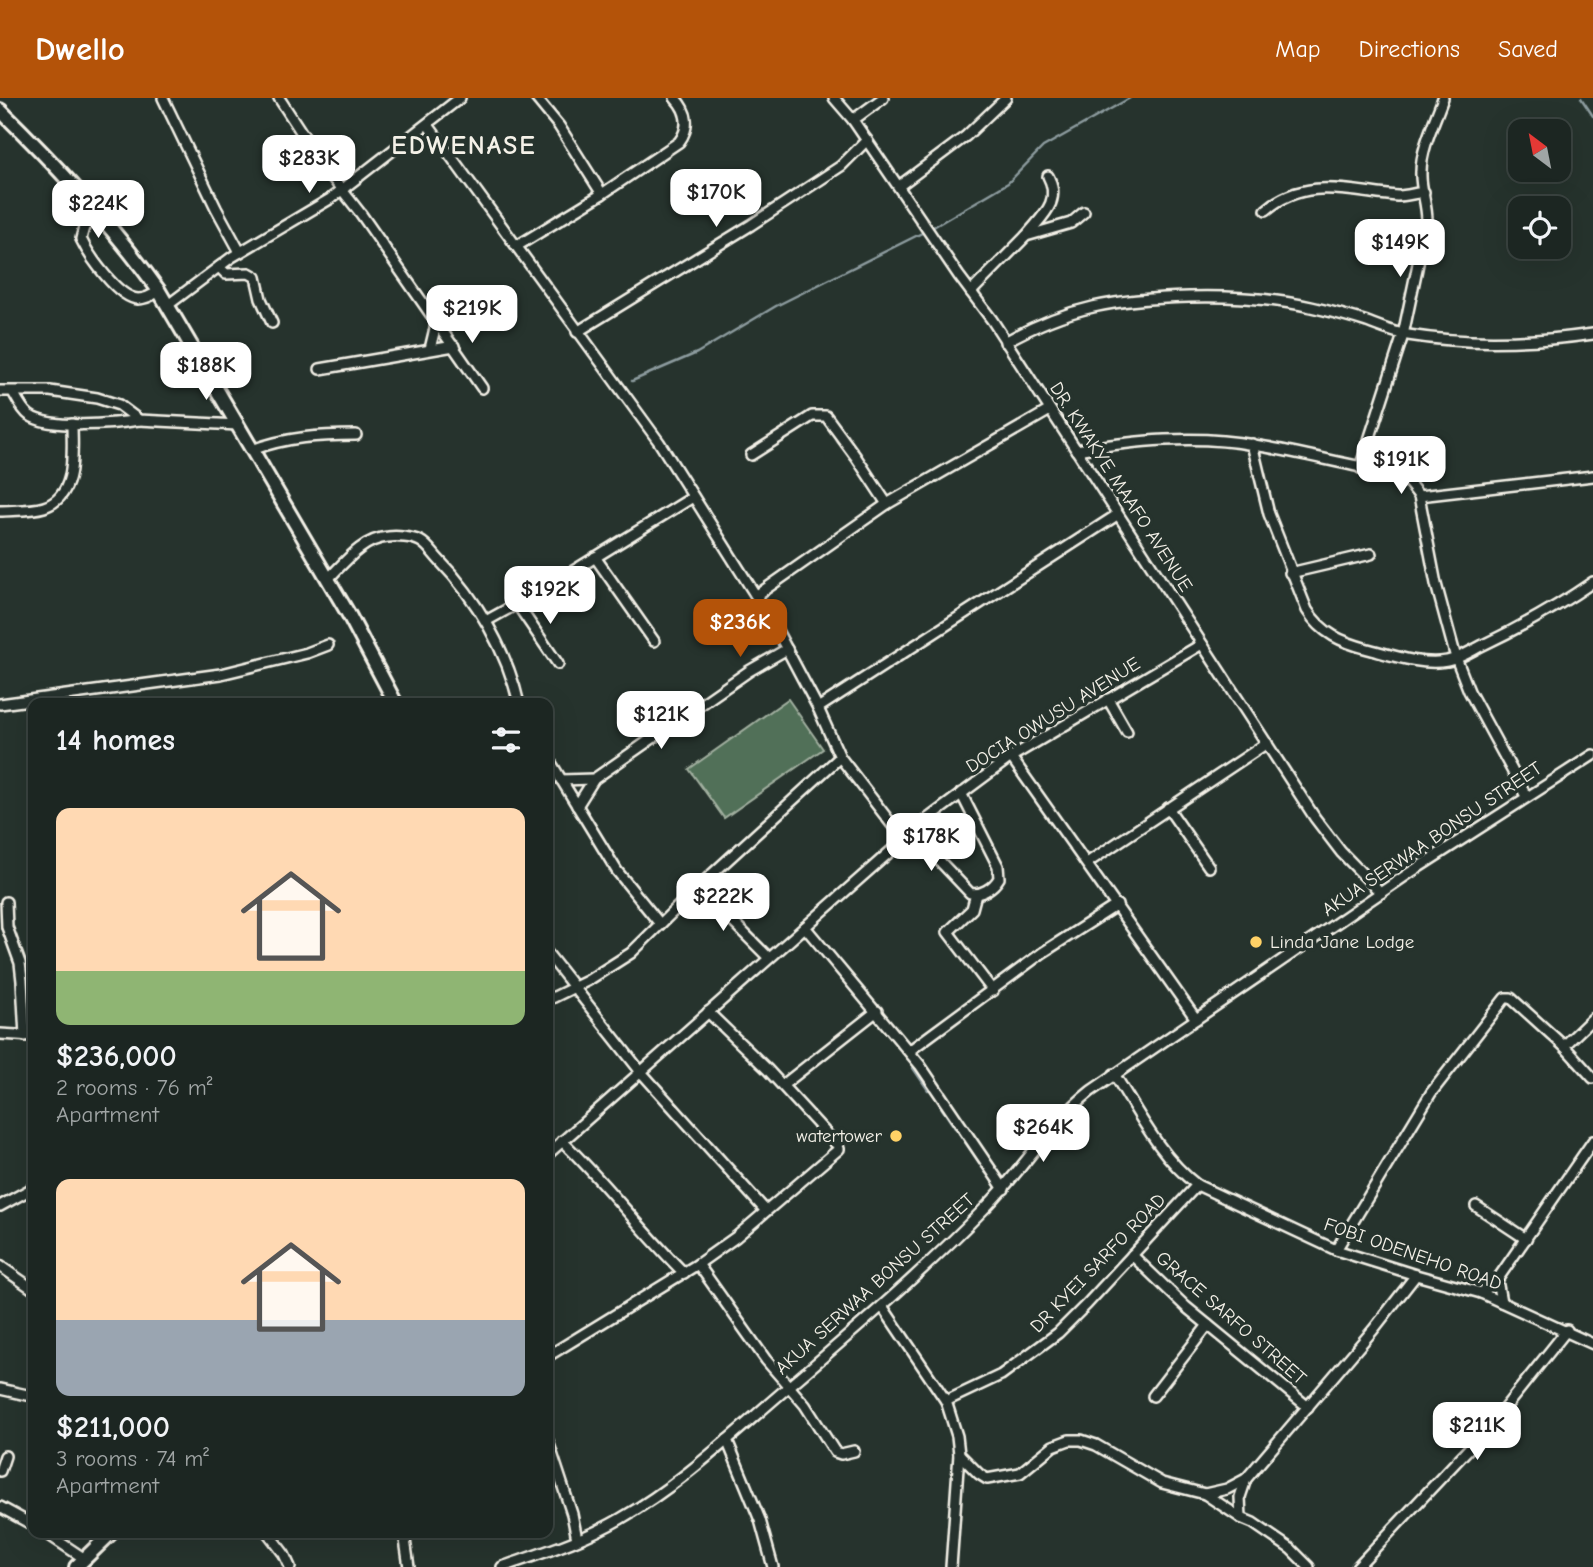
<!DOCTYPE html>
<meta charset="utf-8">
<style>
body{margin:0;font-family:"Comic Neue",sans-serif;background:#252e2a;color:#f1f3f6;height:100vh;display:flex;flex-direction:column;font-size:26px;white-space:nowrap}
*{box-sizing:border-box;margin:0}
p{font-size:23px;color:#a0a5a5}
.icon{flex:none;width:38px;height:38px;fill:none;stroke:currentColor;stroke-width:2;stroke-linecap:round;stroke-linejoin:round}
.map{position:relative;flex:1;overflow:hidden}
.drawer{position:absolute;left:28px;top:600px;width:525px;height:840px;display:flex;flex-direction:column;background:#1c2622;border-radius:14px;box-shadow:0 7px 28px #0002,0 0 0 2px #3a4340}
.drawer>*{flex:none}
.needle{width:46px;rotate:328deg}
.buttons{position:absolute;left:1508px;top:21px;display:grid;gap:14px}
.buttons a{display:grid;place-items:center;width:63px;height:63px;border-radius:14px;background:#1c2622;box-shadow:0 7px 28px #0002,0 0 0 2px #3a4340;font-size:35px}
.price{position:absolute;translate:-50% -60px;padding:0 16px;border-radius:14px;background:#fff;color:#222;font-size:23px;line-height:46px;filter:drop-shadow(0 2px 4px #0008)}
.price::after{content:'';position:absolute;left:50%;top:42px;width:21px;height:16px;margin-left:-10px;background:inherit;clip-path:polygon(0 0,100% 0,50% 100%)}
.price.current{background:#b45309;color:#fff}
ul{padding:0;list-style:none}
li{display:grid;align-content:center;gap:14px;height:371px;padding:0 28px}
li span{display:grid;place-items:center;height:217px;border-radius:14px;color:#555}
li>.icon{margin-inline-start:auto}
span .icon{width:126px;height:126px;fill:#fffc;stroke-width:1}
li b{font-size:30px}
h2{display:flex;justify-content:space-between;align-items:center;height:84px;padding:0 28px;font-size:30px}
header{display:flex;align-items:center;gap:42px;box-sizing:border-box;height:98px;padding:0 35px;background:#b45309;color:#fff}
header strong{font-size:33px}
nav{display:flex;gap:38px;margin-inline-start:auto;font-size:24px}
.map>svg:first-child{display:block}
.green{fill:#517059;stroke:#a2b0a0;stroke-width:2}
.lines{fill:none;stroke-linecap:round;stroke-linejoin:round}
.stream{stroke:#8d9c9f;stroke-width:2.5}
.street-casing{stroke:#f4f1e8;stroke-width:14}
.secondary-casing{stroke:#f4f1e8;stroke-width:18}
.street{stroke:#26332d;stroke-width:9}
.secondary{stroke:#26332d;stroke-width:12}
.poi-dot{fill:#ffd166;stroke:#26332d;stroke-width:2.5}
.labels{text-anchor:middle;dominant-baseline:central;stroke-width:7;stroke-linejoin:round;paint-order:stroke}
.street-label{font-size:19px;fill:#f4f1e8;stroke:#26332d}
.poi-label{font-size:19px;fill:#f4f1e8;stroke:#26332d;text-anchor:start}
.district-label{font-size:26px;font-weight:bold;letter-spacing:2px;fill:#f4f1e8;stroke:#26332d}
</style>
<header>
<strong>Dwello</strong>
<nav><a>Map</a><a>Directions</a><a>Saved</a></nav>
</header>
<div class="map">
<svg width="1593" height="1469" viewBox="0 0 1593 1469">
<rect width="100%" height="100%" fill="#26332d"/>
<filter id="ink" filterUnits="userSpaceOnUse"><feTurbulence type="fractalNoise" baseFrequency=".0143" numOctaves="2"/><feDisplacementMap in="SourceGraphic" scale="14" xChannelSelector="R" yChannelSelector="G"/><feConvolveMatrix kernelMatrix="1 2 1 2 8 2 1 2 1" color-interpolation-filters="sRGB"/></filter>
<g filter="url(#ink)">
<path class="green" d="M 788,601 L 823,651 L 724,720 L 689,671 Z"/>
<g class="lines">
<g class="stream">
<path d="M 1581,0 L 1593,18"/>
<path d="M 930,131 L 1008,85 L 1043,49 L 1130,0"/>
<path d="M 632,283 L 697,255 L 776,208 L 924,134"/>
<path d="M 913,970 L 928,992"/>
<path d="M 941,1009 L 955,1030"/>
<path d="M 959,1035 L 986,1075"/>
</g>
<defs>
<g id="street">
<path d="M 163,0 L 216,110 L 240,154"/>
<path d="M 279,0 L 324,69 L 361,116 L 482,290"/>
<path d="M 536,0 L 559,28 L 602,96"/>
<path d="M 834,0 L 853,22 L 959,178 L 992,222 L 1315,720 L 1341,754 L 1381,795"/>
<path d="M 853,22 L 883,0"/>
<path d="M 428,27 L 659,344 L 773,525 L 818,610 L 840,659 L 903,741"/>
<path d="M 899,88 L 966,38 L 1006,0"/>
<path d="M 1266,112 C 1305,78 1351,94 1397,98 C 1406,98 1415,95 1424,94"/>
<path d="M 97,117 L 84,129 L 81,141 C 89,158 118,200 138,201 C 146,201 153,197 159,193"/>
<path d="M 1026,138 C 1042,118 1062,104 1048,78"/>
<path d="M 517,148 L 602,96 L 679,44 C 691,28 687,13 675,0"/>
<path d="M 219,169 L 226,176 L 249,175 L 256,179 L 261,201 L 272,225"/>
<path d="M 971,194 L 1026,138 L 1071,125 L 1084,114"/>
<path d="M 168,207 L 232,159 L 330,101 L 460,0"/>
<path d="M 577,234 L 751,127 L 841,68 L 867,42"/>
<path d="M 1005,244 C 1069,208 1117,201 1189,199 C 1230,198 1271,200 1311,209 C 1329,213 1349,218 1367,224 C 1380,229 1394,235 1408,237 C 1470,247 1530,245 1593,236"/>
<path d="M 430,251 L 437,222"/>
<path d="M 320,271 L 454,248"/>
<path d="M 0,293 L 50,293 L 97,300 L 119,307 L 139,322 L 238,327"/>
<path d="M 13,294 C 17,301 22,312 29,317 C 49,332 115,326 139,322"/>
<path d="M 1252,346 L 1269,416 L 1307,512 C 1322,536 1342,544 1368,551 C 1391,557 1423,568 1447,563 C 1459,561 1471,553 1481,548 C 1521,529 1557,509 1593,484"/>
<path d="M 252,352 C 286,339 320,337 356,337"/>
<path d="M 1076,352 C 1133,343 1196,336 1254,347 C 1299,354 1342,366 1387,374 L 1405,380 L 1419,398 L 1436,486 L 1456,560 L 1469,593 L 1526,698"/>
<path d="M 751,357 L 812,318 L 826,318 L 856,359 L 887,406"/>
<path d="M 1360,370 L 1403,237 L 1427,123 C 1427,105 1420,90 1421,74 C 1421,50 1435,23 1443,0"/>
<path d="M 1419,398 L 1593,378"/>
<path d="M 0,413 C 13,412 31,413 44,409 C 78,398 72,353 72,326"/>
<path d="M 595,459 L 654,543"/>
<path d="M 1290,475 L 1371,456"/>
<path d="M 328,481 C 345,464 362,441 388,439 C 397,438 412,439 420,443 C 428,447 433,456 439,462 C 477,501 507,553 519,606"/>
<path d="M 757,497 L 887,406 L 1050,312"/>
<path d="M 517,506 L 558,566"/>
<path d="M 486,523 L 544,491 L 693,399"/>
<path d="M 1108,601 L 1127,634"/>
<path d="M 0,606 L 221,576 L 307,555 L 328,547"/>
<path d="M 818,610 L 1117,417"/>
<path d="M 1011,659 L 1196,921"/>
<path d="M 548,660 L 617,773 L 660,826"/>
<path d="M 561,682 L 594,681"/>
<path d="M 577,708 L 594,681 L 749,573 L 787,551"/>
<path d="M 1168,710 L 1209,769"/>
<path d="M 912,734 L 970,795 C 981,798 993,790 999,780 L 998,768 L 961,695"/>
<path d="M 1087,765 L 1267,645"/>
<path d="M 698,789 L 769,860"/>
<path d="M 976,796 L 972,811 L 948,834 L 993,893"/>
<path d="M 6,804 L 7,829 L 20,865 L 22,883 L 25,938"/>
<path d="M 805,829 L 920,967 L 1004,1091"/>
<path d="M 548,856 L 641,974 L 766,1113"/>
<path d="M 548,902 L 587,883 L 631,855 L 698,789 L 840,659"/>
<path d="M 0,936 L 33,938"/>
<path d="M 1564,948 L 1593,920"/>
<path d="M 909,953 L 1042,855 L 1117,807"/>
<path d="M 1114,976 C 1138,1014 1160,1059 1197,1087 L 1336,1152 L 1416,1177 L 1481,1195 L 1593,1246"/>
<path d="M 783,987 L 877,913"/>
<path d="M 562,1043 C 606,1085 641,1133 684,1175"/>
<path d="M 548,1056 L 926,722 L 1011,659 L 1202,546"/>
<path d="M 0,1108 L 33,1090"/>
<path d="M 1476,1108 L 1526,1141"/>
<path d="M 1336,1152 L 1431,995 L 1505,900 L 1511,900 L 1564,948 L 1593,980"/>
<path d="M 1132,1157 L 1186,1209 L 1308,1309"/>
<path d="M 698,1166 L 766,1262 L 805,1307 L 835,1354 L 841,1356 L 854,1353"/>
<path d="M 0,1168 L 33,1191"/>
<path d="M 1497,1182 L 1501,1204"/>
<path d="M 1481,1195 L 1497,1182 L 1593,1043"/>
<path d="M 882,1208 L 946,1303 L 957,1338 L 959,1356 L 951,1469"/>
<path d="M 548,1258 L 698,1166 L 736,1139 L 839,1051 L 838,1048 L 767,971 L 708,914"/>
<path d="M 0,1291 L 27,1297 L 33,1296"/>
<path d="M 1153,1298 L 1208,1227"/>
<path d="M 946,1303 L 1001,1277 L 1058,1235 L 1087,1206 L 1197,1087"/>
<path d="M 727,1342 L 760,1422 L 773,1469"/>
<path d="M 548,1343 L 572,1416 L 577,1441"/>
<path d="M 959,1356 L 979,1376 L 987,1381 L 1020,1375 L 1053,1348 L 1069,1342 L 1081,1342 L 1096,1347 L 1162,1385 L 1205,1396 L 1241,1420 L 1253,1425 L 1291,1451 L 1309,1469"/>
<path d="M 0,1373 L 5,1358"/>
<path d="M 1205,1396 L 1227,1391 L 1246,1381"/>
<path d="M 0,1409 L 33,1427"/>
<path d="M 1241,1420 L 1240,1399 L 1246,1381 L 1373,1232 L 1416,1177"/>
<path d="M 46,1435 L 85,1461"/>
<path d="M 268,1435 L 284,1456 L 290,1469"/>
<path d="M 404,1435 L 409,1469"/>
<path d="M 502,1469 C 542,1455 584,1442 620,1421 C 678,1388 729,1340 779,1297 C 849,1237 920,1177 984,1111 C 1022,1073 1049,1026 1091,993 L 1411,774 L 1593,657"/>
<path d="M 1357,1469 L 1491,1327 L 1567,1232"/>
</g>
<g id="secondary">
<path d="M 0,12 C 56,67 114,129 159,193 L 349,517 L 396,606"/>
<path d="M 76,1469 L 111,1435"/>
</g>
</defs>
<use href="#street" class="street-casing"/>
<use href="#secondary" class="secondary-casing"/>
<use href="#street" class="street"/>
<use href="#secondary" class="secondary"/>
</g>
</g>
<g class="poi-dot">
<circle cx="1256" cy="844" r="7"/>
<circle cx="896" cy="1038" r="7"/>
</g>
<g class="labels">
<g class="street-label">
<text transform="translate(1121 389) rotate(57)">DR. KWAKYE MAAFO AVENUE</text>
<text transform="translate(1053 617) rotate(-32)">DOCIA OWUSU AVENUE</text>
<text transform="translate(1432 741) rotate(-34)">AKUA SERWAA BONSU STREET</text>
<text transform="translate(1413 1156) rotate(19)">FOBI ODENEHO ROAD</text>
<text transform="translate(1098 1165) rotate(-46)">DR KYEI SARFO ROAD</text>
<text transform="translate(875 1186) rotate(-42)">AKUA SERWAA BONSU STREET</text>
<text transform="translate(1231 1220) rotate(41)">GRACE SARFO STREET</text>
</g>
<g class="poi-label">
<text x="1270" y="844">Linda Jane Lodge</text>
<text x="882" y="1038" text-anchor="end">watertower</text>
</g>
<g class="district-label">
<text x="464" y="48">EDWENASE</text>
</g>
</g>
</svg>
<div class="buttons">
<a><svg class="needle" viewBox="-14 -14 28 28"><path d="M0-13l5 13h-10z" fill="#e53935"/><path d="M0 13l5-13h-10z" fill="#a0a5a5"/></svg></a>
<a><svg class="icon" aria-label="locate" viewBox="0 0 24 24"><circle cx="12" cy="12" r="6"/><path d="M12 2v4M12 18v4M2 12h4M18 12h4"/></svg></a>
</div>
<b class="price" style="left:309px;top:97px">$283K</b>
<b class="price" style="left:716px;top:131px">$170K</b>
<b class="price" style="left:98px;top:142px">$224K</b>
<b class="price" style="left:1400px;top:181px">$149K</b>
<b class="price" style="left:472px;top:247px">$219K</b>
<b class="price" style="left:206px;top:304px">$188K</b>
<b class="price" style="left:1401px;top:398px">$191K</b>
<b class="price" style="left:550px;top:528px">$192K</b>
<b class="price current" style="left:740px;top:561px">$236K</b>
<b class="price" style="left:661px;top:653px">$121K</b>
<b class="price" style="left:931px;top:775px">$178K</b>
<b class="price" style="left:723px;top:835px">$222K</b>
<b class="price" style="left:1043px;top:1066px">$264K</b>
<b class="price" style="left:1477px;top:1364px">$211K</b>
<section class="drawer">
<h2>14 homes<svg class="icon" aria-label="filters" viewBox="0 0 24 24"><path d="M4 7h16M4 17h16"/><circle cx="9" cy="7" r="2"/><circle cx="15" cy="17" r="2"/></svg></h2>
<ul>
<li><span style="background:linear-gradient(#ffd9b3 75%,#8fb573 0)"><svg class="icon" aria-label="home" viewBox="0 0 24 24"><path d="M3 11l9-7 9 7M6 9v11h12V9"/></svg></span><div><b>$236,000</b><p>2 rooms · 76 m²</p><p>Apartment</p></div></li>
<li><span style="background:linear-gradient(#ffd9b3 65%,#9aa5b1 0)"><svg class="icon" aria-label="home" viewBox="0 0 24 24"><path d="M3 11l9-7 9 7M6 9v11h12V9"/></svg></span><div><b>$211,000</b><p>3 rooms · 74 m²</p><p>Apartment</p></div></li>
</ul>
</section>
</div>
